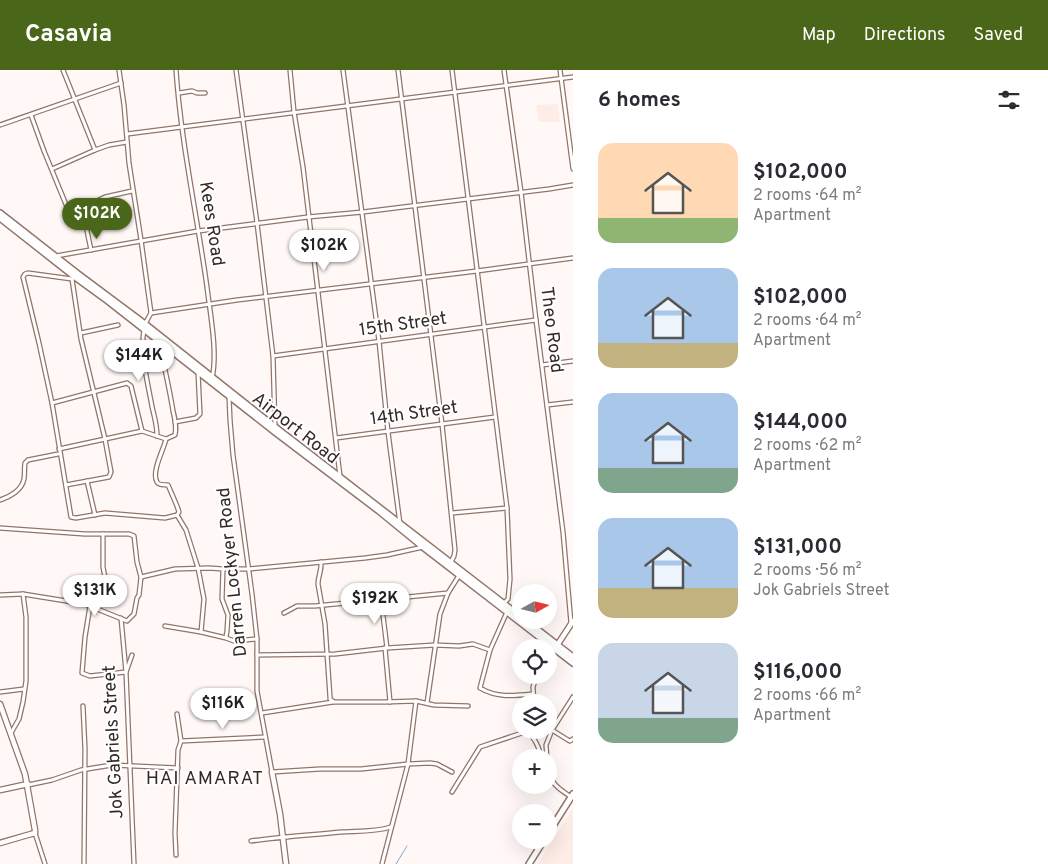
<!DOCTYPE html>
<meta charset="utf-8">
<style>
body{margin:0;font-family:Overpass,sans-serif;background:#f2f2f3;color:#2b2b33;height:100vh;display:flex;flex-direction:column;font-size:19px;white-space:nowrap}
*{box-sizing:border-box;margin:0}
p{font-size:16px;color:#7c7c81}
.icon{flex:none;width:28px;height:28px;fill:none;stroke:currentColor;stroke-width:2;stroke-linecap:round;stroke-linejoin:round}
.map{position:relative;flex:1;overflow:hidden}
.panel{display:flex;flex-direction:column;background:#fff;width:475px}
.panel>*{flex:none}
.needle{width:32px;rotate:82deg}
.controls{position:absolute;left:512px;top:514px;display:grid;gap:10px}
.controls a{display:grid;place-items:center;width:45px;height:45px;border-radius:50%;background:#fff;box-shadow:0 5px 20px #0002;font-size:25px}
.price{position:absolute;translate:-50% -42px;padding:0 11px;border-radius:18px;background:#fff;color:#222;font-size:16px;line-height:32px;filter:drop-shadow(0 1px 2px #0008)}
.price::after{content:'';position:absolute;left:50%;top:30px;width:15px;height:11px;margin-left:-8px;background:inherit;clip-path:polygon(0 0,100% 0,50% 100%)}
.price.active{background:#4a6619;color:#fff}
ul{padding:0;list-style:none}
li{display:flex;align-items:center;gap:15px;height:125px;padding:0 25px}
li span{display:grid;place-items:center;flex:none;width:140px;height:100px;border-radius:15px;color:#555}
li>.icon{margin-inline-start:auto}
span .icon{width:60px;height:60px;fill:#fffc;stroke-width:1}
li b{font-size:21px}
h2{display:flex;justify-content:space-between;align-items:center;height:60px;padding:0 25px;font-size:21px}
header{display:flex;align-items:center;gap:30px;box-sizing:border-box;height:70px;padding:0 25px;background:#4a6619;color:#fff}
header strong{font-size:24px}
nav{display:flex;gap:28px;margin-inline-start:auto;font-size:18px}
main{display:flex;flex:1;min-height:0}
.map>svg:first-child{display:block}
.built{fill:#feede7}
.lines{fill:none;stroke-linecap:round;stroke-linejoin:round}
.stream{stroke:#81a9d3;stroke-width:1}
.street-casing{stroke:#91756a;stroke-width:5.5}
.secondary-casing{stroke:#91756a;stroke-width:7}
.primary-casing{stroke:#91756a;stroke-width:8}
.street{stroke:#fff;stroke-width:3}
.secondary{stroke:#fff;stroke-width:4.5}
.primary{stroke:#fff;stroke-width:5}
.labels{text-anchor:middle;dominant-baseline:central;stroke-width:4;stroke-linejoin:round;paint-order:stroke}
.street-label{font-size:18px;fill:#352925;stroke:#fff}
.neighbourhood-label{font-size:19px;letter-spacing:1px;fill:#352925;stroke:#fff}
</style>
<header>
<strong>Casavia</strong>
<nav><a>Map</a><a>Directions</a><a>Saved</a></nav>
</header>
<main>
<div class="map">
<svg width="573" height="794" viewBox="0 0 573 794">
<rect width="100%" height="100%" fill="#fff8f6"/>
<g class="built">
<path d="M 558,34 L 560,52 L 539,52 L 536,35 Z"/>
<path d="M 573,738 L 573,794 L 538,794 Z"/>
</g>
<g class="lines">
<path class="stream" d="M 396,794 L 407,776"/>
<defs>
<g id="street">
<path d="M 63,0 L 95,80"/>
<path d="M 119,0 L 124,35 L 129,93 L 141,170 L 151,243 L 145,254"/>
<path d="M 176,0 C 181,73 197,145 207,217 C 210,243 218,283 212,308"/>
<path d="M 236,0 L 257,153 L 273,286 L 275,357"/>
<path d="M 290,0 L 294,42 L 303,97 L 340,406"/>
<path d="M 343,0 L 379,271 L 388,362 L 400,454"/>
<path d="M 398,0 L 442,354 L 455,480 L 454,486 L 451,492"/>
<path d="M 452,0 L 507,438 L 510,509 L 508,529 L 504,533"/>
<path d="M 504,0 L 521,122 L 536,250 L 563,462 L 571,553"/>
<path d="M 560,0 L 573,99"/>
<path d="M 179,23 L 192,21 L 197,23 L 205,23"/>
<path d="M 31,45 L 44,81 L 67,137 L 68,143 L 72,143 L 105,127 L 132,121"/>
<path d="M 0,55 L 121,13"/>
<path d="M 127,64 C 276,46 424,25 573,7"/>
<path d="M 52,99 L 95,80 L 109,75 L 127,72"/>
<path d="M 82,137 L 91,180"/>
<path d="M 56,186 L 198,161 L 308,147 L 363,142 L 549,119 L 573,115"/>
<path d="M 74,207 L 72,209 L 28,203 L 25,204 L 23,207 L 39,273 L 52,333 L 71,447 L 76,448 L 105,443 L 165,448 L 177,445 L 179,442 L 177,436 L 168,415 C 164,415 158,415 157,412 C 151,402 164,379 166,369"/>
<path d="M 151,243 L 237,230 L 477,201 L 573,188"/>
<path d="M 144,260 C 140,279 147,311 151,331 C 153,344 157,352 157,366"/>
<path d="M 81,263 L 118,255"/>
<path d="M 273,286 L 536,250"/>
<path d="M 542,295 L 573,291"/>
<path d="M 229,326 L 230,350 L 233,385 L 252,524 L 257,569 L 257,621 L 272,702 L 320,699 L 361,699 L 408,694 L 430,693 L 437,694 L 452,702"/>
<path d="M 52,333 L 127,313 L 131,316 L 142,361"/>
<path d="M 547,335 L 573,332"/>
<path d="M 175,352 L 196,348 L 200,344 L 198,302"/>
<path d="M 336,368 L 495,347"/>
<path d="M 59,379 L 142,361 L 166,369 L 175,365 C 177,357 175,349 173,341 C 170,322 166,304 162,286 L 165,284 L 167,277"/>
<path d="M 87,411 L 95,445"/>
<path d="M 66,415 L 109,407 L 111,402 L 105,369 L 81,269 L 72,209"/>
<path d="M 0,430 C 10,427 22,420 24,409 C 25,404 24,398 25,393 L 28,390 L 58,384"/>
<path d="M 452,443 L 507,438"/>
<path d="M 177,445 L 186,460 L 198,498 L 204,529 L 201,562"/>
<path d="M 0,458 L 85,464 L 129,464 L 134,466 L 137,492 L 141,507 L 175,499 L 209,498 L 223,499 L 249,499 L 365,488 L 387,485 L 423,477"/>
<path d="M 103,464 L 103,497 L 106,513"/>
<path d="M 321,492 C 322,501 318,505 318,514 L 325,554 L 330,627 L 330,629 L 334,632 L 385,632 L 416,631 L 434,635 L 468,636"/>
<path d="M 223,499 L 222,529 L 228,545 L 227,561 L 226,567"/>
<path d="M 0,525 L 23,524 L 85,534 L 127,551 L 134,544 L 137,528 L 139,525 L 141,507"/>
<path d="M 381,529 L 387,578"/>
<path d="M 90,536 L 85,567 L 82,603 L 90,606 L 126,602 L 132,585"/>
<path d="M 507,542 L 490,580 L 480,618 C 497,628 514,626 533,624"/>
<path d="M 284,543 L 297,536 L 315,536 L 448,523"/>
<path d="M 121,548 L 126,602 L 134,794"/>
<path d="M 165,556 L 201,562 L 226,568 L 234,571 L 257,569"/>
<path d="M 385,578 L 390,632"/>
<path d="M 257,585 L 335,584 L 387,578 L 435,575 L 459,576 L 473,574 L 490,580"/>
<path d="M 549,585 L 554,579"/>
<path d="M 0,622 L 24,619"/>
<path d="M 534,632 L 533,617 L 537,605"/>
<path d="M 427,633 L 440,544 L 448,523 L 460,504"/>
<path d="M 83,636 L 85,679 L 84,794"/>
<path d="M 262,643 L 333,632"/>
<path d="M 552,660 L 568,670 L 570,671 L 573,669"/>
<path d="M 11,663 L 19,649 L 23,632 L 26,611 L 26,547 L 23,524"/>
<path d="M 181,671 L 265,667"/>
<path d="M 547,688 L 546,675 L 552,660 L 573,627"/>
<path d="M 549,697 C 552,716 556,716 571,727"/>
<path d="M 28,715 L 52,710 L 81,700 L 112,695 L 178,698"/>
<path d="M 452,722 L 480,677 L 525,662 C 534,665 538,676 541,685 L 546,685"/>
<path d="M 35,763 L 45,794"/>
<path d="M 251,771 C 281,767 311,765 341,762 C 358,761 375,762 391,757"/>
<path d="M 176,785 L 175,763 L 178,680 L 181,671 L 177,644"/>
<path d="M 382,794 L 408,694 L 416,631"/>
</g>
<g id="secondary">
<path d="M 556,577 L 573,551"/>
<path d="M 0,634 L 25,704 L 35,760 L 35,763 L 31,764 L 0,773"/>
<path d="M 272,702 L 280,744 L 286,794"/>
<path d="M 0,720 L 28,714"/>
</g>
<g id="primary">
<path d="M 0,143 L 78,204 L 145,254 L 275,357 L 521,547"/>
<path d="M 0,148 L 75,207 L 108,231 L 275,362 L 379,441 L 423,477 L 573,593"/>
<path d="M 525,550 L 573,587"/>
<path d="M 549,762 L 573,724"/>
<path d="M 529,794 L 544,770"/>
</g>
</defs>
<use href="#street" class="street-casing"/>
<use href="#secondary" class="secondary-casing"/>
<use href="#primary" class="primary-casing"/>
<use href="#street" class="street"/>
<use href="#secondary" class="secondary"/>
<use href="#primary" class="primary"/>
</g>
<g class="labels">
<g class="street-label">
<text transform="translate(211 154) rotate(81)">Kees Road</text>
<text transform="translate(403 255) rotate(-8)">15th Street</text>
<text transform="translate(551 260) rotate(83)">Theo Road</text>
<text transform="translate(414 344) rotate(-8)">14th Street</text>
<text transform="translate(295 359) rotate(38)">Airport Road</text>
<text transform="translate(233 502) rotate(-96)">Darren Lockyer Road</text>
<text transform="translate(114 672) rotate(-93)">Jok Gabriels Street</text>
</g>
<g class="neighbourhood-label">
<text x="205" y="709">HAI AMARAT</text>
</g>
</g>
</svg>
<div class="controls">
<a><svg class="needle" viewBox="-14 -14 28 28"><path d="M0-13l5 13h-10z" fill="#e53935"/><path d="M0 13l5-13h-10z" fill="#7c7c81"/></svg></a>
<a><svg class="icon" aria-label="locate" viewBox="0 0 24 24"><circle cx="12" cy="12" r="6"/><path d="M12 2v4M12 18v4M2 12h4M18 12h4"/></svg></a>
<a><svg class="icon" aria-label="layers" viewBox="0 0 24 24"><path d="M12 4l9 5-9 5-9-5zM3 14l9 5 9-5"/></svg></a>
<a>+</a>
<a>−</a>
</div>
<b class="price active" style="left:97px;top:170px">$102K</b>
<b class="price" style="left:324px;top:202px">$102K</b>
<b class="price" style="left:139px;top:312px">$144K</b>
<b class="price" style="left:95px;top:547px">$131K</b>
<b class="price" style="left:375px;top:555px">$192K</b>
<b class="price" style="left:223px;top:660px">$116K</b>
</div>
<section class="panel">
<h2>6 homes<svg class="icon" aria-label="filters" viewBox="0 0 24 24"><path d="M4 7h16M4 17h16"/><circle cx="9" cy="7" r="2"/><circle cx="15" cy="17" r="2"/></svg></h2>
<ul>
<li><span style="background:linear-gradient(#ffd9b3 75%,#8fb573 0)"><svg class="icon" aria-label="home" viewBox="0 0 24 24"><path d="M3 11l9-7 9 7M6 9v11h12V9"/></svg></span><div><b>$102,000</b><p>2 rooms · 64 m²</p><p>Apartment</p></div></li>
<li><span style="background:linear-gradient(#a9c7e8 75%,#c2b280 0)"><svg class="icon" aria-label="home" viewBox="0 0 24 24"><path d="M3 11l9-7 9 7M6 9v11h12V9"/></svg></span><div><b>$102,000</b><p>2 rooms · 64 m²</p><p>Apartment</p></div></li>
<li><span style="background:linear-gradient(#a9c7e8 75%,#7fa58c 0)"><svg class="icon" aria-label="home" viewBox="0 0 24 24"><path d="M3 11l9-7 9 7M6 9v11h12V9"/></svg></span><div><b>$144,000</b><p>2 rooms · 62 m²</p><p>Apartment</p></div></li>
<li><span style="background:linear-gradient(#a9c7e8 70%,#c2b280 0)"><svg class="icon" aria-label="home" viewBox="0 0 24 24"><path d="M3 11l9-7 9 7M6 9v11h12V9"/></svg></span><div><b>$131,000</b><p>2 rooms · 56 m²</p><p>Jok Gabriels Street</p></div></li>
<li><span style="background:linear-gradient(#c9d6e8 75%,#7fa58c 0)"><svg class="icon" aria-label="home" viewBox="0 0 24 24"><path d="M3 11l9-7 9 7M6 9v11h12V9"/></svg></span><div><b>$116,000</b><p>2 rooms · 66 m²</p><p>Apartment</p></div></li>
</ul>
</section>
</main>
